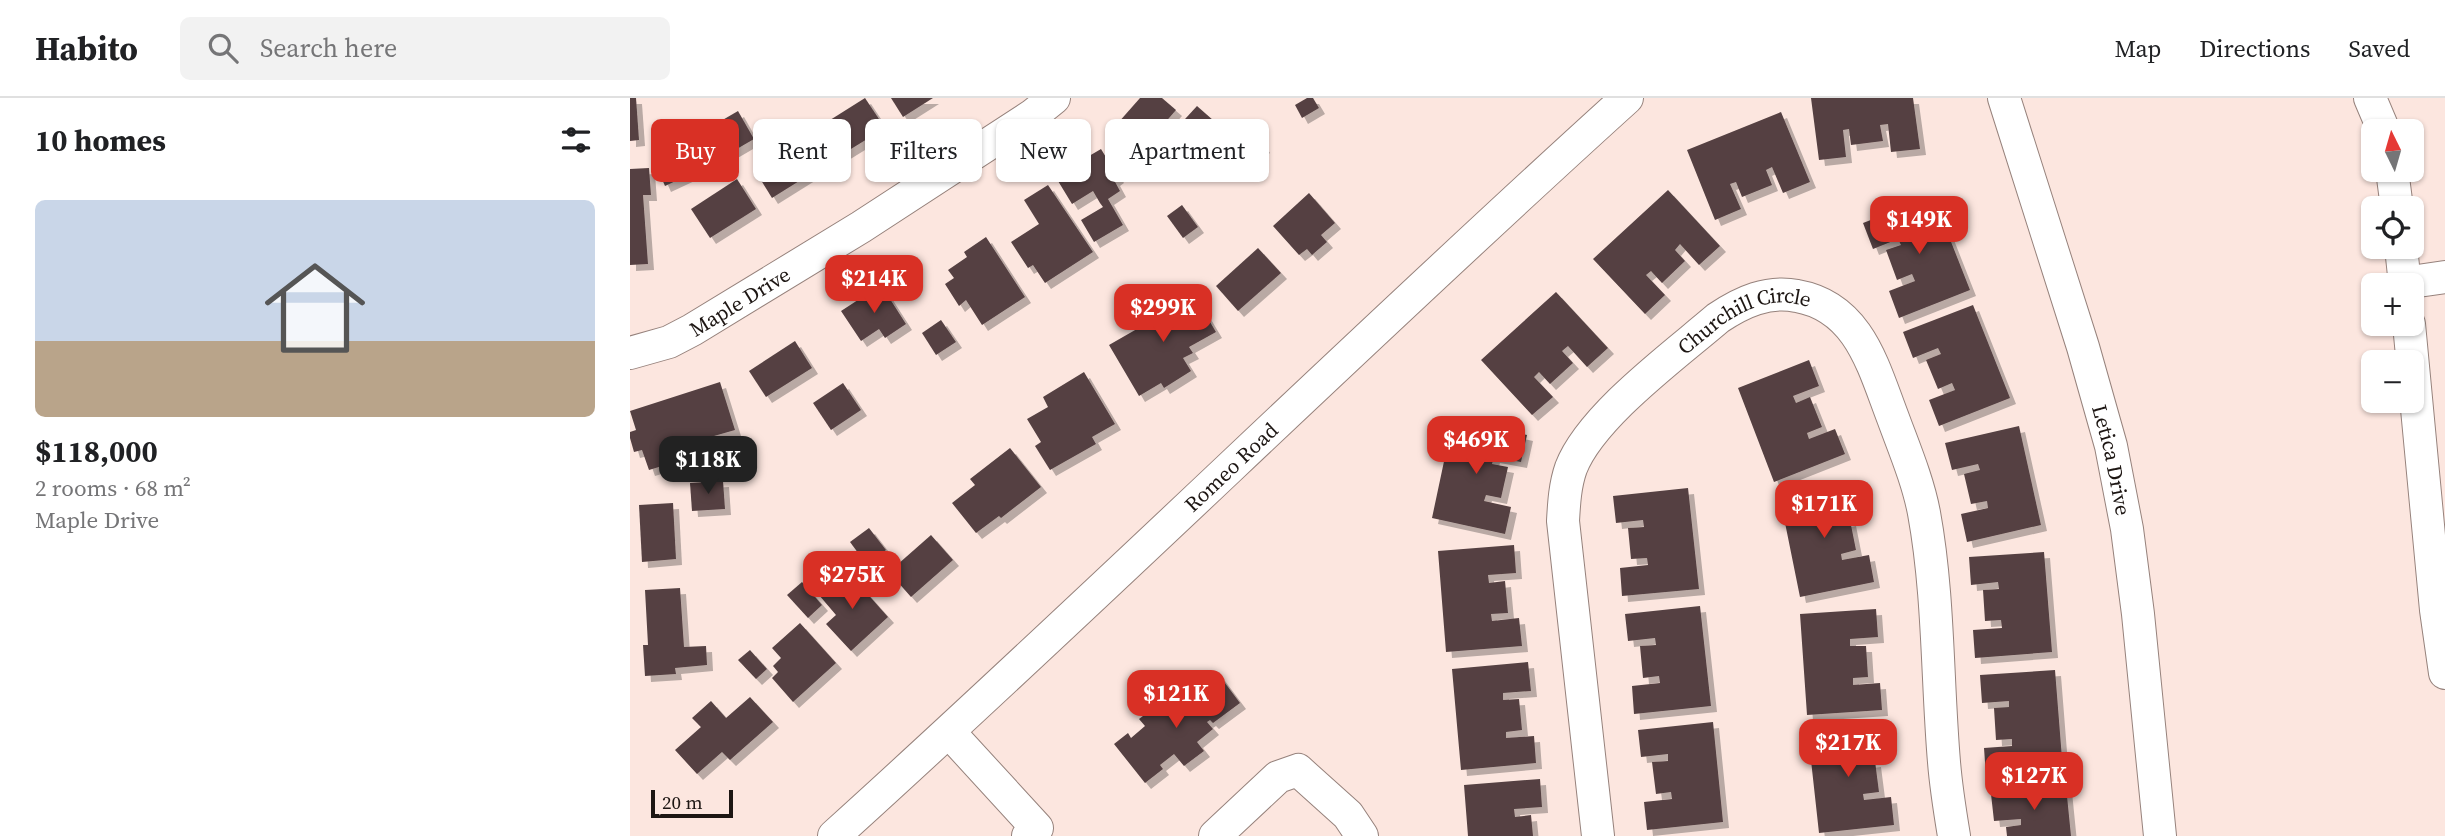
<!DOCTYPE html>
<meta charset="utf-8">
<style>
body{margin:0;font-family:"Source Serif 4",serif;background:#f2f2f2;color:#202124;height:100vh;display:flex;flex-direction:column;font-size:26px;white-space:nowrap}
*{box-sizing:border-box;margin:0}
p{font-size:23px;color:#757577}
.icon{flex:none;width:38px;height:38px;fill:none;stroke:currentColor;stroke-width:2;stroke-linecap:round;stroke-linejoin:round}
.map{position:relative;flex:1;overflow:hidden}
.sheet{display:flex;flex-direction:column;background:#fff;width:630px}
.sheet>*{flex:none}
.hud{position:absolute;left:21px;top:21px;width:665px;height:63px;display:flex;gap:14px}
.needle{width:46px;rotate:355deg}
.fabs{position:absolute;left:1731px;top:21px;display:grid;gap:14px}
.fabs a{display:grid;place-items:center;width:63px;height:63px;border-radius:10px;background:#fff;box-shadow:0 2px 5px #0004;font-size:35px}
.scale{position:absolute;left:21px;bottom:18px;width:82px;box-sizing:border-box;padding-left:7px;border:4px solid #1d1613;border-top:0;font-size:19px;line-height:24px;white-space:nowrap;color:#1d1613;-webkit-text-stroke:5px #fce6df;paint-order:stroke}
.price{position:absolute;translate:-50% -60px;padding:0 16px;border-radius:14px;background:#d93025;color:#fff;font-size:23px;line-height:46px;filter:drop-shadow(0 2px 4px #0008)}
.price::after{content:'';position:absolute;left:50%;top:42px;width:21px;height:16px;margin-left:-10px;background:inherit;clip-path:polygon(0 0,100% 0,50% 100%)}
.price.current{background:#222;color:#fff}
ul{padding:0;list-style:none}
li{display:grid;align-content:center;gap:14px;height:371px;padding:0 35px}
li span{display:grid;place-items:center;height:217px;border-radius:10px;color:#555}
li>.icon{margin-inline-start:auto}
span .icon{width:126px;height:126px;fill:#fffc;stroke-width:1}
li b{font-size:30px}
h2{display:flex;justify-content:space-between;align-items:center;height:84px;padding:0 35px;font-size:30px}
.tag{padding:0 24px;border-radius:10px;background:#fff;box-shadow:0 2px 5px #0004;font-size:24px;line-height:63px}
.tag.current{background:#d93025;color:#fff}
header{display:flex;align-items:center;gap:42px;box-sizing:border-box;height:98px;padding:0 35px;background:#fff;border-bottom:2px solid #e0e0e0}
header strong{font-size:33px}
nav{display:flex;gap:38px;margin-inline-start:auto;font-size:24px}
.search{width:490px;height:63px;background:#f2f2f2;display:flex;align-items:center;gap:18px;box-sizing:border-box;padding:0 24px;border-radius:10px;color:#757577;font-size:26px}
main{display:flex;flex:1;min-height:0}
.map>svg:first-child{display:block}
.building{fill:#544142;filter:url(#shadow)}
.lines{fill:none;stroke-linecap:round;stroke-linejoin:round}
.minor-casing{stroke:#96827c;stroke-width:34}
.minor{stroke:#fff;stroke-width:32}
.labels{text-anchor:middle;dominant-baseline:central;stroke-width:7;stroke-linejoin:round;paint-order:stroke}
.street-label{font-size:21px;fill:#1d1613;stroke:#fce6df}
</style>
<header>
<strong>Habito</strong>
<div class="search"><svg class="icon" aria-label="search" viewBox="0 0 24 24"><circle cx="10" cy="10" r="6"/><path d="M15 15l6 6"/></svg>Search here</div>
<nav><a>Map</a><a>Directions</a><a>Saved</a></nav>
</header>
<main>
<section class="sheet">
<h2>10 homes<svg class="icon" aria-label="filters" viewBox="0 0 24 24"><path d="M4 7h16M4 17h16"/><circle cx="9" cy="7" r="2"/><circle cx="15" cy="17" r="2"/></svg></h2>
<ul>
<li><span style="background:linear-gradient(#c9d6e8 65%,#b9a48a 0)"><svg class="icon" aria-label="home" viewBox="0 0 24 24"><path d="M3 11l9-7 9 7M6 9v11h12V9"/></svg></span><div><b>$118,000</b><p>2 rooms · 68 m²</p><p>Maple Drive</p></div></li>
</ul>
</section>
<div class="map">
<svg width="1815" height="738" viewBox="0 0 1815 738">
<defs>
<filter id="shadow"><feDropShadow dx="6" dy="6" stdDeviation="0" flood-color="#0004"/></filter>
</defs>
<rect width="100%" height="100%" fill="#fce6df"/>
<g class="building">
<path d="M 0,0 L 6,0 L 9,42 L 0,43 Z"/>
<path d="M 235,0 L 255,30 L 208,59 L 189,29 Z"/>
<path d="M 261,0 L 303,0 L 273,19 Z"/>
<path d="M 510,0 L 532,0 L 546,12 L 507,57 L 480,34 Z"/>
<path d="M 677,0 L 683,0 L 689,10 L 672,20 L 665,7 Z"/>
<path d="M 1181,0 L 1283,0 L 1290,51 L 1261,54 L 1258,26 L 1250,27 L 1253,43 L 1221,47 L 1219,31 L 1213,32 L 1216,59 L 1189,62 Z"/>
<path d="M 567,8 L 592,30 L 570,56 L 544,33 Z"/>
<path d="M 108,13 L 124,41 L 100,55 L 84,27 Z"/>
<path d="M 1151,14 L 1180,84 L 1153,95 L 1142,69 L 1136,72 L 1142,87 L 1112,99 L 1106,84 L 1100,86 L 1111,111 L 1085,122 L 1057,52 Z"/>
<path d="M 626,37 L 634,49 L 614,63 L 606,51 Z"/>
<path d="M 171,41 L 190,70 L 142,100 L 124,71 Z"/>
<path d="M 51,42 L 65,74 L 35,88 L 21,56 Z"/>
<path d="M 471,51 L 488,79 L 484,82 L 490,93 L 478,101 L 493,127 L 464,144 L 451,122 L 473,109 L 470,105 L 463,93 L 442,106 L 425,78 Z"/>
<path d="M 19,70 L 21,97 L 13,97 L 18,166 L 0,167 L 0,71 Z"/>
<path d="M 107,81 L 126,111 L 80,140 L 61,111 Z"/>
<path d="M 418,87 L 463,154 L 415,185 L 403,167 L 398,170 L 381,144 L 409,126 L 394,102 Z"/>
<path d="M 1038,92 L 1090,148 L 1069,167 L 1050,146 L 1045,152 L 1055,163 L 1032,185 L 1021,173 L 1016,177 L 1035,197 L 1015,216 L 963,161 Z"/>
<path d="M 679,95 L 705,125 L 691,137 L 697,144 L 682,157 L 677,151 L 669,157 L 643,128 Z"/>
<path d="M 1303,98 L 1340,192 L 1269,220 L 1259,193 L 1285,183 L 1282,176 L 1267,182 L 1256,152 L 1271,147 L 1268,141 L 1243,151 L 1233,125 Z"/>
<path d="M 552,107 L 568,129 L 553,140 L 537,118 Z"/>
<path d="M 356,139 L 395,199 L 352,227 L 336,202 L 329,208 L 315,186 L 324,180 L 318,172 L 337,159 L 334,154 Z"/>
<path d="M 628,150 L 651,175 L 608,213 L 586,188 Z"/>
<path d="M 251,187 L 276,226 L 255,240 L 249,231 L 231,243 L 211,213 Z"/>
<path d="M 561,192 L 586,234 L 559,249 L 563,255 L 553,260 L 561,273 L 534,290 L 531,285 L 509,298 L 479,247 L 533,216 L 529,210 Z"/>
<path d="M 926,194 L 978,250 L 957,269 L 938,248 L 932,253 L 943,265 L 920,286 L 909,274 L 904,279 L 923,299 L 902,317 L 851,262 Z"/>
<path d="M 1343,207 L 1380,300 L 1309,328 L 1299,302 L 1325,292 L 1322,285 L 1308,291 L 1296,262 L 1311,256 L 1308,250 L 1283,260 L 1273,234 Z"/>
<path d="M 311,222 L 326,244 L 306,257 L 292,235 Z"/>
<path d="M 165,243 L 182,270 L 136,299 L 119,273 Z"/>
<path d="M 1179,262 L 1189,288 L 1163,298 L 1166,305 L 1180,299 L 1192,329 L 1177,335 L 1179,341 L 1205,331 L 1215,356 L 1144,384 L 1108,290 Z"/>
<path d="M 454,274 L 485,326 L 462,339 L 466,346 L 420,372 L 405,348 L 411,344 L 397,321 L 418,309 L 413,299 Z"/>
<path d="M 90,284 L 105,332 L 77,340 L 81,353 L 19,372 L 12,352 L 4,354 L 0,340 L 0,334 L 6,332 L 0,313 Z"/>
<path d="M 213,285 L 231,312 L 201,332 L 183,305 Z"/>
<path d="M 823,321 L 897,337 L 891,364 L 864,359 L 862,366 L 878,369 L 871,400 L 856,397 L 854,403 L 881,409 L 875,436 L 802,420 Z"/>
<path d="M 1389,328 L 1411,427 L 1337,444 L 1331,416 L 1358,410 L 1357,403 L 1341,406 L 1334,376 L 1350,372 L 1348,366 L 1322,372 L 1315,345 Z"/>
<path d="M 380,350 L 411,389 L 371,420 L 369,418 L 346,435 L 322,405 L 345,387 L 340,381 Z"/>
<path d="M 93,383 L 95,411 L 62,413 L 60,385 Z"/>
<path d="M 1225,385 L 1231,412 L 1203,418 L 1204,425 L 1220,422 L 1226,452 L 1211,456 L 1212,462 L 1239,457 L 1244,484 L 1170,499 L 1150,400 Z"/>
<path d="M 1058,390 L 1069,491 L 992,498 L 990,470 L 1018,467 L 1017,460 L 1001,461 L 998,430 L 1014,429 L 1013,422 L 986,425 L 983,398 Z"/>
<path d="M 43,405 L 46,461 L 12,464 L 9,407 Z"/>
<path d="M 239,430 L 256,452 L 237,467 L 220,444 Z"/>
<path d="M 301,437 L 323,462 L 281,499 L 259,474 Z"/>
<path d="M 884,447 L 886,475 L 858,477 L 859,485 L 875,483 L 878,515 L 861,516 L 862,523 L 889,520 L 892,548 L 816,554 L 808,453 Z"/>
<path d="M 1414,454 L 1422,554 L 1345,560 L 1343,532 L 1372,530 L 1371,522 L 1355,523 L 1353,492 L 1369,491 L 1368,484 L 1341,487 L 1339,459 Z"/>
<path d="M 217,473 L 258,519 L 221,553 L 196,526 L 206,517 L 189,497 Z"/>
<path d="M 172,484 L 192,507 L 178,520 L 157,497 Z"/>
<path d="M 50,490 L 54,549 L 76,548 L 77,567 L 45,570 L 46,576 L 15,578 L 13,547 L 18,547 L 15,492 Z"/>
<path d="M 1070,508 L 1081,608 L 1004,616 L 1002,588 L 1030,585 L 1029,578 L 1013,580 L 1010,548 L 1026,547 L 1025,540 L 998,543 L 995,516 Z"/>
<path d="M 1246,511 L 1248,539 L 1220,541 L 1220,548 L 1236,548 L 1238,579 L 1223,580 L 1223,587 L 1250,585 L 1252,612 L 1177,617 L 1170,516 Z"/>
<path d="M 170,525 L 206,565 L 163,604 L 142,580 L 148,574 L 143,568 L 151,560 L 142,550 Z"/>
<path d="M 120,552 L 137,571 L 126,581 L 108,562 Z"/>
<path d="M 898,564 L 901,593 L 873,595 L 873,602 L 889,601 L 892,632 L 876,634 L 876,640 L 904,638 L 906,665 L 831,672 L 822,571 Z"/>
<path d="M 1425,572 L 1433,673 L 1356,678 L 1354,650 L 1382,648 L 1382,641 L 1366,642 L 1364,610 L 1379,609 L 1379,603 L 1352,605 L 1350,577 Z"/>
<path d="M 589,577 L 610,605 L 583,625 L 580,622 L 577,624 L 583,631 L 567,644 L 574,653 L 554,668 L 544,656 L 530,667 L 533,671 L 515,685 L 484,646 L 498,635 L 501,640 L 515,628 L 509,621 L 530,605 L 535,611 L 553,597 L 562,608 L 568,603 L 563,597 Z"/>
<path d="M 120,599 L 143,624 L 100,662 L 92,654 L 67,676 L 45,652 L 71,629 L 62,620 L 81,603 L 96,620 Z"/>
<path d="M 1083,624 L 1093,724 L 1017,732 L 1014,704 L 1042,701 L 1041,694 L 1026,696 L 1022,664 L 1038,663 L 1038,656 L 1011,659 L 1008,632 Z"/>
<path d="M 1253,626 L 1257,654 L 1229,657 L 1229,665 L 1245,663 L 1249,694 L 1233,696 L 1234,702 L 1261,699 L 1264,727 L 1189,735 L 1178,635 Z"/>
<path d="M 910,681 L 912,709 L 884,711 L 885,719 L 901,717 L 903,738 L 838,738 L 834,687 Z"/>
<path d="M 1436,688 L 1441,738 L 1377,738 L 1376,729 L 1391,727 L 1391,721 L 1364,723 L 1361,696 Z"/>
</g>
<g class="lines">
<defs>
<g id="minor">
<path id="s1" d="M 1374,0 L 1453,249 L 1481,348 L 1497,431 L 1508,516 L 1530,738"/>
<path d="M 1740,0 L 1754,33"/>
<path d="M 1762,72 L 1767,110"/>
<path d="M 1771,149 L 1775,187"/>
<path d="M 1774,185 L 1815,179"/>
<path d="M 1779,226 L 1806,512 L 1815,575"/>
<path id="s2" d="M 0,255 L 39,244 L 62,232 L 231,129 L 403,17 L 424,0"/>
<path d="M 319,634 L 407,730 L 398,738"/>
<path id="s3" d="M 204,738 C 472,496 729,242 997,0"/>
<path d="M 585,738 L 648,679 L 668,672 L 718,717 L 732,738"/>
<path id="s4" d="M 968,738 L 933,423 C 934,405 935,387 941,370 C 961,318 1045,257 1088,220 C 1112,204 1138,192 1167,198 C 1229,209 1243,268 1263,320 C 1274,350 1288,383 1294,415 C 1309,497 1307,582 1314,664 C 1316,689 1320,714 1324,738"/>
</g>
</defs>
<use href="#minor" class="minor-casing"/>
<use href="#minor" class="minor"/>
</g>
<g class="labels">
<g class="street-label">
<text stroke="none"><textPath href="#s2" startOffset="122">Maple Drive</textPath></text>
<text stroke="none"><textPath href="#s4" startOffset="607">Churchill Circle</textPath></text>
<text stroke="none"><textPath href="#s1" startOffset="378">Letica Drive</textPath></text>
<text stroke="none"><textPath href="#s3" startOffset="542">Romeo Road</textPath></text>
</g>
</g>
</svg>
<div class="fabs">
<a><svg class="needle" viewBox="-14 -14 28 28"><path d="M0-13l5 13h-10z" fill="#e53935"/><path d="M0 13l5-13h-10z" fill="#757577"/></svg></a>
<a><svg class="icon" aria-label="locate" viewBox="0 0 24 24"><circle cx="12" cy="12" r="6"/><path d="M12 2v4M12 18v4M2 12h4M18 12h4"/></svg></a>
<a>+</a>
<a>−</a>
</div>
<div class="scale">20 m</div>
<b class="price" style="left:1289px;top:158px">$149K</b>
<b class="price" style="left:244px;top:217px">$214K</b>
<b class="price" style="left:533px;top:246px">$299K</b>
<b class="price" style="left:846px;top:378px">$469K</b>
<b class="price current" style="left:78px;top:398px">$118K</b>
<b class="price" style="left:1194px;top:442px">$171K</b>
<b class="price" style="left:222px;top:513px">$275K</b>
<b class="price" style="left:546px;top:632px">$121K</b>
<b class="price" style="left:1218px;top:681px">$217K</b>
<b class="price" style="left:1404px;top:714px">$127K</b>
<div class="hud">
<a class="tag current">Buy</a>
<a class="tag">Rent</a>
<a class="tag">Filters</a>
<a class="tag">New</a>
<a class="tag">Apartment</a>
</div>
</div>
</main>
